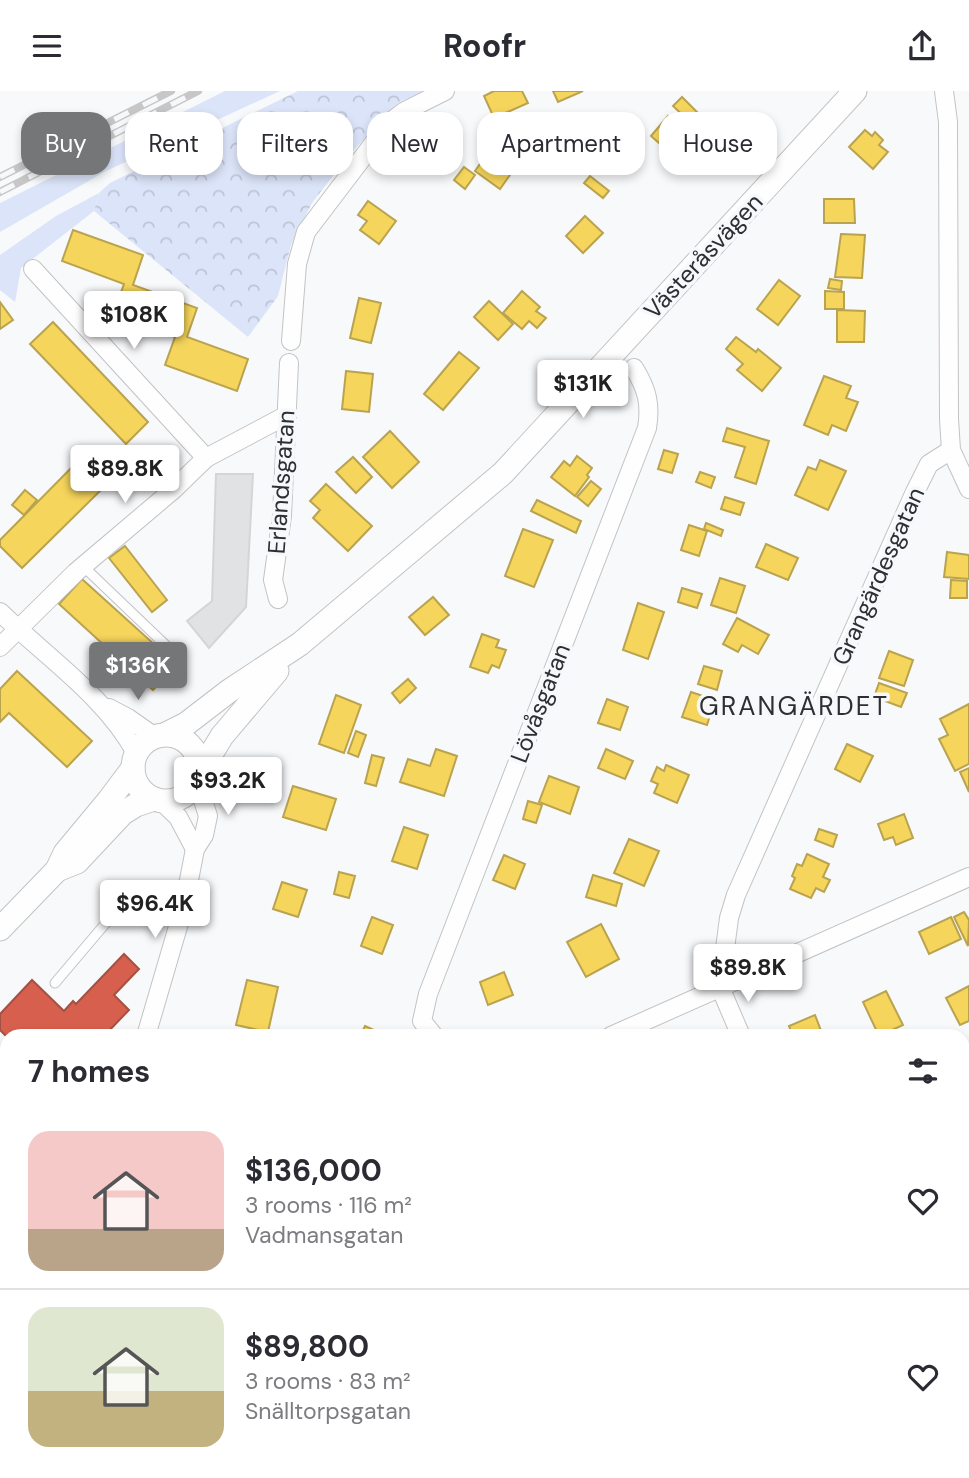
<!DOCTYPE html>
<meta charset="utf-8">
<style>
body{margin:0;font-family:"DM Sans",sans-serif;background:#f7f7f7;color:#2b2b33;height:100vh;display:flex;flex-direction:column;font-size:26px;white-space:nowrap}
*{box-sizing:border-box;margin:0}
p{font-size:23px;color:#7c7c81}
.icon{flex:none;width:38px;height:38px;fill:none;stroke:currentColor;stroke-width:2;stroke-linecap:round;stroke-linejoin:round}
.map{position:relative;flex:1;overflow:hidden}
.sheet{position:absolute;left:0px;top:938px;width:970px;height:450px;display:flex;flex-direction:column;background:#fff;border-radius:21px 21px 0 0;box-shadow:0 4px 10px #0003}
.sheet>*{flex:none}
.top-card{position:absolute;left:21px;top:21px;width:928px;height:63px;display:flex;gap:14px}
.price{position:absolute;translate:-50% -60px;padding:0 16px;border-radius:7px;background:#fff;color:#222;font-size:23px;line-height:46px;filter:drop-shadow(0 2px 4px #0008)}
.price::after{content:'';position:absolute;left:50%;top:42px;width:21px;height:16px;margin-left:-10px;background:inherit;clip-path:polygon(0 0,100% 0,50% 100%)}
.price.on{background:#757677;color:#fff}
ul{padding:0;list-style:none}
li{display:flex;align-items:center;gap:21px;height:175px;padding:0 28px}
li+li{border-top:2px solid #e1e1e2}
li span{display:grid;place-items:center;flex:none;width:196px;height:140px;border-radius:21px;color:#555}
li>.icon{margin-inline-start:auto}
span .icon{width:84px;height:84px;fill:#fffc;stroke-width:1}
li b{font-size:30px}
h2{display:flex;justify-content:space-between;align-items:center;height:84px;padding:0 28px;font-size:30px}
.tag{padding:0 24px;border-radius:21px;background:#fff;box-shadow:0 4px 10px #0003;font-size:24px;line-height:63px}
.tag.on{background:#757677;color:#fff}
header{display:flex;justify-content:space-between;align-items:center;height:91px;padding:0 28px;background:#fff;font-size:32px;font-weight:700}
.map>svg:first-child{display:block}
.grass{fill:#dce4f9}
.park{fill:url(#park-crowns)}
.homes{fill:#f6d55c;stroke:#baa34f;stroke-width:2}
.shops{fill:#d6604d;stroke:#a45144;stroke-width:2}
.schools{fill:#4393c3;stroke:#3d7597;stroke-width:2}
.building{fill:#e1e2e3;stroke:#d4d5d6;stroke-width:2}
.lines{fill:none;stroke-linecap:round;stroke-linejoin:round}
.service-casing{stroke:#c2c3c4;stroke-width:11}
.minor-casing{stroke:#c2c3c4;stroke-width:20}
.tertiary-casing{stroke:#c2c3c4;stroke-width:25}
.service{stroke:#fefefe;stroke-width:9}
.minor{stroke:#fefefe;stroke-width:18}
.tertiary{stroke:#fefefe;stroke-width:23}
.rail-casing{stroke:#c7c7c7;stroke-width:8}
.rail{stroke:#f7f8fc;stroke-width:5;stroke-dasharray:16;stroke-linecap:butt}
.labels{text-anchor:middle;dominant-baseline:central;stroke-width:7;stroke-linejoin:round;paint-order:stroke}
.street-label{font-size:24px;fill:#2e2f30;stroke:#f7f8fc}
.neighbourhood-label{font-size:26px;letter-spacing:2px;fill:#2e2f30;stroke:#f7f8fc}
</style>
<header><svg class="icon" aria-label="menu" viewBox="0 0 24 24"><path d="M4 6h16M4 12h16M4 18h16"/></svg>Roofr<svg class="icon" aria-label="share" viewBox="0 0 24 24"><path d="M12 15V3M7 8l5-5 5 5M5 13v7h14v-7"/></svg></header>
<div class="map">
<svg width="969" height="1387" viewBox="0 0 969 1387">
<defs>
<pattern id="park-crowns" width="20" height="18" patternUnits="userSpaceOnUse" patternTransform="scale(1.75)"><rect width="20" height="18" fill="#dce4f9"/><path d="M2 6a3 3 0 1 1 6 0M12 15a3 3 0 1 1 6 0" fill="none" stroke="#bdc4d6"/></pattern>
</defs>
<rect width="100%" height="100%" fill="#f8f9fb"/>
<g class="grass">
<path d="M 225,0 L 280,0 L 106,80 L 0,141 L 0,112 Z"/>
<path d="M 99,102 L 94,120 L 21,177 L 15,211 L 0,199 L 0,164 L 56,125 Z"/>
<path d="M 0,1261 L 7,1266 L 7,1381 L 20,1381 L 17,1387 L 0,1387 Z"/>
</g>
<g class="park">
<path d="M 298,0 L 424,0 L 399,11 L 349,64 L 312,112 L 291,154 L 278,205 L 248,246 L 94,120 L 99,102 L 110,92 Z"/>
<path d="M 963,1264 L 969,1265 L 969,1387 L 148,1387 L 147,1381 L 962,1381 Z"/>
</g>
<g class="homes">
<path d="M 494,0 L 522,0 L 528,12 L 494,27 L 484,5 Z"/>
<path d="M 553,0 L 583,0 L 558,11 Z"/>
<path d="M 682,6 L 697,21 L 689,30 L 673,15 Z"/>
<path d="M 668,25 L 687,41 L 669,61 L 651,45 Z"/>
<path d="M 569,27 L 575,46 L 559,51 L 553,32 Z"/>
<path d="M 865,39 L 872,45 L 875,41 L 883,49 L 879,54 L 888,61 L 873,78 L 849,56 Z"/>
<path d="M 492,56 L 517,74 L 500,98 L 475,80 Z"/>
<path d="M 583,59 L 596,67 L 590,77 L 577,70 Z"/>
<path d="M 464,76 L 475,84 L 465,98 L 454,89 Z"/>
<path d="M 590,85 L 609,100 L 603,107 L 584,92 Z"/>
<path d="M 824,108 L 854,108 L 855,132 L 824,132 Z"/>
<path d="M 368,110 L 396,130 L 379,153 L 360,139 L 367,130 L 358,124 Z"/>
<path d="M 585,125 L 603,142 L 583,162 L 566,145 Z"/>
<path d="M 73,139 L 143,164 L 133,194 L 197,217 L 187,246 L 248,268 L 237,300 L 165,274 L 175,246 L 113,223 L 124,193 L 62,170 Z"/>
<path d="M 841,143 L 865,144 L 862,187 L 835,186 Z"/>
<path d="M 830,188 L 842,190 L 841,199 L 828,197 Z"/>
<path d="M 779,189 L 800,205 L 778,234 L 757,218 Z"/>
<path d="M 522,200 L 540,216 L 536,220 L 546,227 L 537,237 L 529,230 L 522,238 L 503,222 Z"/>
<path d="M 825,200 L 844,201 L 844,218 L 825,218 Z"/>
<path d="M 359,207 L 381,212 L 371,252 L 350,247 Z"/>
<path d="M 489,210 L 513,233 L 498,249 L 474,226 Z"/>
<path d="M 0,211 L 13,229 L 0,238 Z"/>
<path d="M 837,219 L 865,220 L 864,251 L 837,251 Z"/>
<path d="M 53,231 L 148,331 L 126,353 L 30,253 Z"/>
<path d="M 736,246 L 756,261 L 758,258 L 781,277 L 762,300 L 737,279 L 743,273 L 726,258 Z"/>
<path d="M 459,261 L 479,277 L 443,319 L 424,303 Z"/>
<path d="M 346,280 L 373,283 L 369,321 L 342,318 Z"/>
<path d="M 824,285 L 851,295 L 846,307 L 858,311 L 846,340 L 832,334 L 828,344 L 804,334 Z"/>
<path d="M 727,337 L 769,350 L 756,393 L 735,386 L 745,356 L 723,350 Z"/>
<path d="M 390,340 L 419,371 L 392,397 L 363,366 Z"/>
<path d="M 664,359 L 678,363 L 672,382 L 658,378 Z"/>
<path d="M 83,365 L 109,391 L 22,477 L 0,455 L 0,449 Z"/>
<path d="M 577,365 L 592,377 L 587,384 L 589,386 L 575,405 L 551,386 L 564,370 L 570,375 Z"/>
<path d="M 353,366 L 372,386 L 356,402 L 336,381 Z"/>
<path d="M 820,369 L 846,380 L 828,419 L 795,404 L 808,376 L 816,379 Z"/>
<path d="M 700,381 L 715,386 L 711,397 L 696,391 Z"/>
<path d="M 591,390 L 601,398 L 588,415 L 577,406 Z"/>
<path d="M 326,393 L 372,435 L 348,460 L 313,427 L 320,419 L 310,410 Z"/>
<path d="M 25,399 L 37,409 L 24,424 L 12,414 Z"/>
<path d="M 725,406 L 744,412 L 740,424 L 721,418 Z"/>
<path d="M 537,409 L 581,430 L 576,442 L 531,420 Z"/>
<path d="M 706,432 L 723,439 L 721,445 L 704,438 Z"/>
<path d="M 689,434 L 707,440 L 699,465 L 681,459 Z"/>
<path d="M 523,438 L 553,449 L 534,496 L 505,485 Z"/>
<path d="M 766,453 L 798,467 L 788,489 L 756,476 Z"/>
<path d="M 125,455 L 167,509 L 152,521 L 109,467 Z"/>
<path d="M 947,461 L 969,464 L 969,488 L 944,486 Z"/>
<path d="M 720,487 L 745,495 L 736,522 L 711,514 Z"/>
<path d="M 82,488 L 176,573 L 153,599 L 59,513 Z"/>
<path d="M 951,489 L 967,490 L 967,507 L 950,507 Z"/>
<path d="M 682,497 L 702,503 L 697,517 L 678,511 Z"/>
<path d="M 433,506 L 449,524 L 425,544 L 409,526 Z"/>
<path d="M 638,512 L 664,521 L 648,568 L 623,559 Z"/>
<path d="M 737,527 L 769,544 L 758,563 L 742,554 L 738,561 L 723,553 Z"/>
<path d="M 482,543 L 499,549 L 496,556 L 506,559 L 499,577 L 492,574 L 488,582 L 470,576 Z"/>
<path d="M 889,560 L 913,569 L 904,595 L 879,587 Z"/>
<path d="M 704,575 L 722,580 L 717,599 L 698,593 Z"/>
<path d="M 17,580 L 92,650 L 67,676 L 9,622 L 0,631 L 0,598 Z"/>
<path d="M 408,588 L 416,597 L 400,612 L 392,602 Z"/>
<path d="M 879,592 L 907,602 L 901,616 L 874,606 Z"/>
<path d="M 691,601 L 715,609 L 707,634 L 682,626 Z"/>
<path d="M 336,604 L 361,614 L 344,662 L 319,653 Z"/>
<path d="M 607,608 L 628,616 L 620,639 L 598,632 Z"/>
<path d="M 969,613 L 969,673 L 955,680 L 939,648 L 948,644 L 940,628 Z"/>
<path d="M 356,640 L 366,644 L 358,666 L 348,662 Z"/>
<path d="M 847,653 L 873,665 L 860,691 L 835,678 Z"/>
<path d="M 436,658 L 457,665 L 444,705 L 400,691 L 408,668 L 430,675 Z"/>
<path d="M 606,658 L 633,670 L 625,688 L 598,677 Z"/>
<path d="M 372,664 L 384,667 L 376,695 L 365,692 Z"/>
<path d="M 666,674 L 689,684 L 677,712 L 654,702 L 658,693 L 651,690 L 657,676 L 664,680 Z"/>
<path d="M 969,677 L 969,701 L 960,681 Z"/>
<path d="M 549,685 L 579,696 L 570,723 L 539,711 Z"/>
<path d="M 293,695 L 336,708 L 326,739 L 283,726 Z"/>
<path d="M 528,710 L 542,714 L 536,732 L 523,728 Z"/>
<path d="M 904,723 L 913,747 L 896,754 L 893,746 L 884,749 L 878,733 Z"/>
<path d="M 404,736 L 428,744 L 417,778 L 392,770 Z"/>
<path d="M 819,738 L 837,744 L 833,756 L 815,749 Z"/>
<path d="M 629,748 L 659,760 L 644,795 L 614,782 Z"/>
<path d="M 807,763 L 829,773 L 823,786 L 830,789 L 824,801 L 816,797 L 811,807 L 790,798 L 795,787 L 792,785 L 797,773 L 802,775 Z"/>
<path d="M 504,764 L 525,773 L 515,798 L 493,789 Z"/>
<path d="M 339,781 L 355,785 L 349,807 L 334,803 Z"/>
<path d="M 593,784 L 622,793 L 616,815 L 586,806 Z"/>
<path d="M 282,791 L 307,799 L 298,826 L 273,818 Z"/>
<path d="M 964,821 L 969,829 L 968,855 L 954,826 Z"/>
<path d="M 372,826 L 393,834 L 382,863 L 361,855 Z"/>
<path d="M 951,826 L 961,848 L 929,863 L 919,841 Z"/>
<path d="M 601,833 L 619,868 L 586,886 L 567,851 Z"/>
<path d="M 504,881 L 513,904 L 488,914 L 480,891 Z"/>
<path d="M 247,889 L 278,896 L 268,941 L 236,934 Z"/>
<path d="M 969,895 L 969,930 L 960,934 L 946,907 Z"/>
<path d="M 886,900 L 903,934 L 879,945 L 863,911 Z"/>
<path d="M 815,924 L 823,945 L 793,945 L 789,935 Z"/>
<path d="M 365,935 L 387,945 L 360,945 Z"/>
<path d="M 962,1174 L 969,1175 L 969,1202 L 962,1202 Z"/>
</g>
<path class="shops" d="M 124,863 L 139,878 L 114,904 L 129,919 L 104,945 L 7,946 L 0,939 L 0,923 L 32,889 L 64,920 L 73,910 L 76,913 Z"/>
<path class="schools" d="M 0,1107 L 7,1111 L 7,1173 L 5,1171 L 0,1180 Z"/>
<g class="building">
<path d="M 216,383 L 253,383 L 246,516 L 209,557 L 187,530 L 212,510 Z"/>
<path d="M 594,1381 L 615,1381 L 630,1387 L 612,1387 Z"/>
</g>
<g class="lines">
<defs>
<g id="service">
<path d="M 83,475 L 176,564"/>
<path d="M 55,892 L 116,820 L 142,811 L 184,815"/>
<path d="M 129,1381 L 129,1387"/>
</g>
<g id="minor">
<path d="M 944,0 L 948,31 L 949,328 L 951,359 L 969,398"/>
<path d="M 33,178 L 206,367"/>
<path d="M 291,250 L 297,173 L 306,141 L 389,32 L 405,20 L 445,0"/>
<path d="M 278,508 L 273,489 L 282,425 L 289,272"/>
<path d="M 0,521 C 46,566 105,605 136,662"/>
<path d="M 0,556 L 76,481 L 173,399 L 206,367 L 287,324"/>
<path d="M 109,617 L 128,627 L 155,646"/>
<path d="M 160,709 L 178,726 L 195,758"/>
<path d="M 720,896 L 729,827 L 736,804 L 914,403 L 929,373 L 951,359"/>
<path d="M 720,896 L 741,945"/>
<path d="M 146,945 L 184,815 L 195,758 L 204,744 L 208,725 L 197,690"/>
<path d="M 434,945 L 422,930 L 428,903 L 647,337 C 651,313 647,298 634,277"/>
<path d="M 611,945 L 969,786"/>
<path d="M 962,1032 L 969,1024"/>
<path d="M 962,1116 L 969,1116"/>
<path d="M 98,1387 L 100,1381"/>
</g>
<g id="tertiary">
<path d="M 166,643 L 186,633 L 229,600 L 300,553 L 503,382 L 855,0"/>
<circle cx="166" cy="677" r="33"/>
<path d="M 199,683 L 222,645 L 277,580"/>
<path d="M 57,779 L 77,771 L 123,722 L 136,714 L 154,708"/>
<path d="M 0,838 L 57,779 L 65,762 L 109,709 L 133,677"/>
</g>
</defs>
<use href="#service" class="service-casing"/>
<use href="#minor" class="minor-casing"/>
<use href="#tertiary" class="tertiary-casing"/>
<use href="#service" class="service"/>
<use href="#minor" class="minor"/>
<use href="#tertiary" class="tertiary"/>
<defs>
<g id="rail">
<path d="M 0,86 L 171,0"/>
<path d="M 0,101 L 198,0"/>
</g>
</defs>
<use href="#rail" class="rail-casing"/>
<use href="#rail" class="rail"/>
</g>
<g class="labels">
<g class="street-label">
<text transform="translate(703 165) rotate(-47)">Västeråsvägen</text>
<text transform="translate(281 391) rotate(-86)">Erlandsgatan</text>
<text transform="translate(878 485) rotate(-66)">Grangärdesgatan</text>
<text transform="translate(540 612) rotate(-69)">Lövåsgatan</text>
</g>
<g class="neighbourhood-label">
<text x="794" y="615">GRANGÄRDET</text>
</g>
</g>
</svg>
<b class="price" style="left:134px;top:260px">$108K</b>
<b class="price" style="left:583px;top:329px">$131K</b>
<b class="price" style="left:125px;top:414px">$89.8K</b>
<b class="price on" style="left:138px;top:611px">$136K</b>
<b class="price" style="left:228px;top:726px">$93.2K</b>
<b class="price" style="left:155px;top:849px">$96.4K</b>
<b class="price" style="left:748px;top:913px">$89.8K</b>
<div class="top-card">
<a class="tag on">Buy</a>
<a class="tag">Rent</a>
<a class="tag">Filters</a>
<a class="tag">New</a>
<a class="tag">Apartment</a>
<a class="tag">House</a>
</div>
<section class="sheet">
<h2>7 homes<svg class="icon" aria-label="filters" viewBox="0 0 24 24"><path d="M4 7h16M4 17h16"/><circle cx="9" cy="7" r="2"/><circle cx="15" cy="17" r="2"/></svg></h2>
<ul>
<li><span style="background:linear-gradient(#f6c9c9 70%,#b9a48a 0)"><svg class="icon" aria-label="home" viewBox="0 0 24 24"><path d="M3 11l9-7 9 7M6 9v11h12V9"/></svg></span><div><b>$136,000</b><p>3 rooms · 116 m²</p><p>Vadmansgatan</p></div><svg class="icon" aria-label="heart" viewBox="0 0 24 24"><path d="M12 20l-8-8c-3-5 5-10 8-4 3-6 11-1 8 4z"/></svg></li>
<li><span style="background:linear-gradient(#dfe7d0 60%,#c2b280 0)"><svg class="icon" aria-label="home" viewBox="0 0 24 24"><path d="M3 11l9-7 9 7M6 9v11h12V9"/></svg></span><div><b>$89,800</b><p>3 rooms · 83 m²</p><p>Snälltorpsgatan</p></div><svg class="icon" aria-label="heart" viewBox="0 0 24 24"><path d="M12 20l-8-8c-3-5 5-10 8-4 3-6 11-1 8 4z"/></svg></li>
</ul>
</section>
</div>
